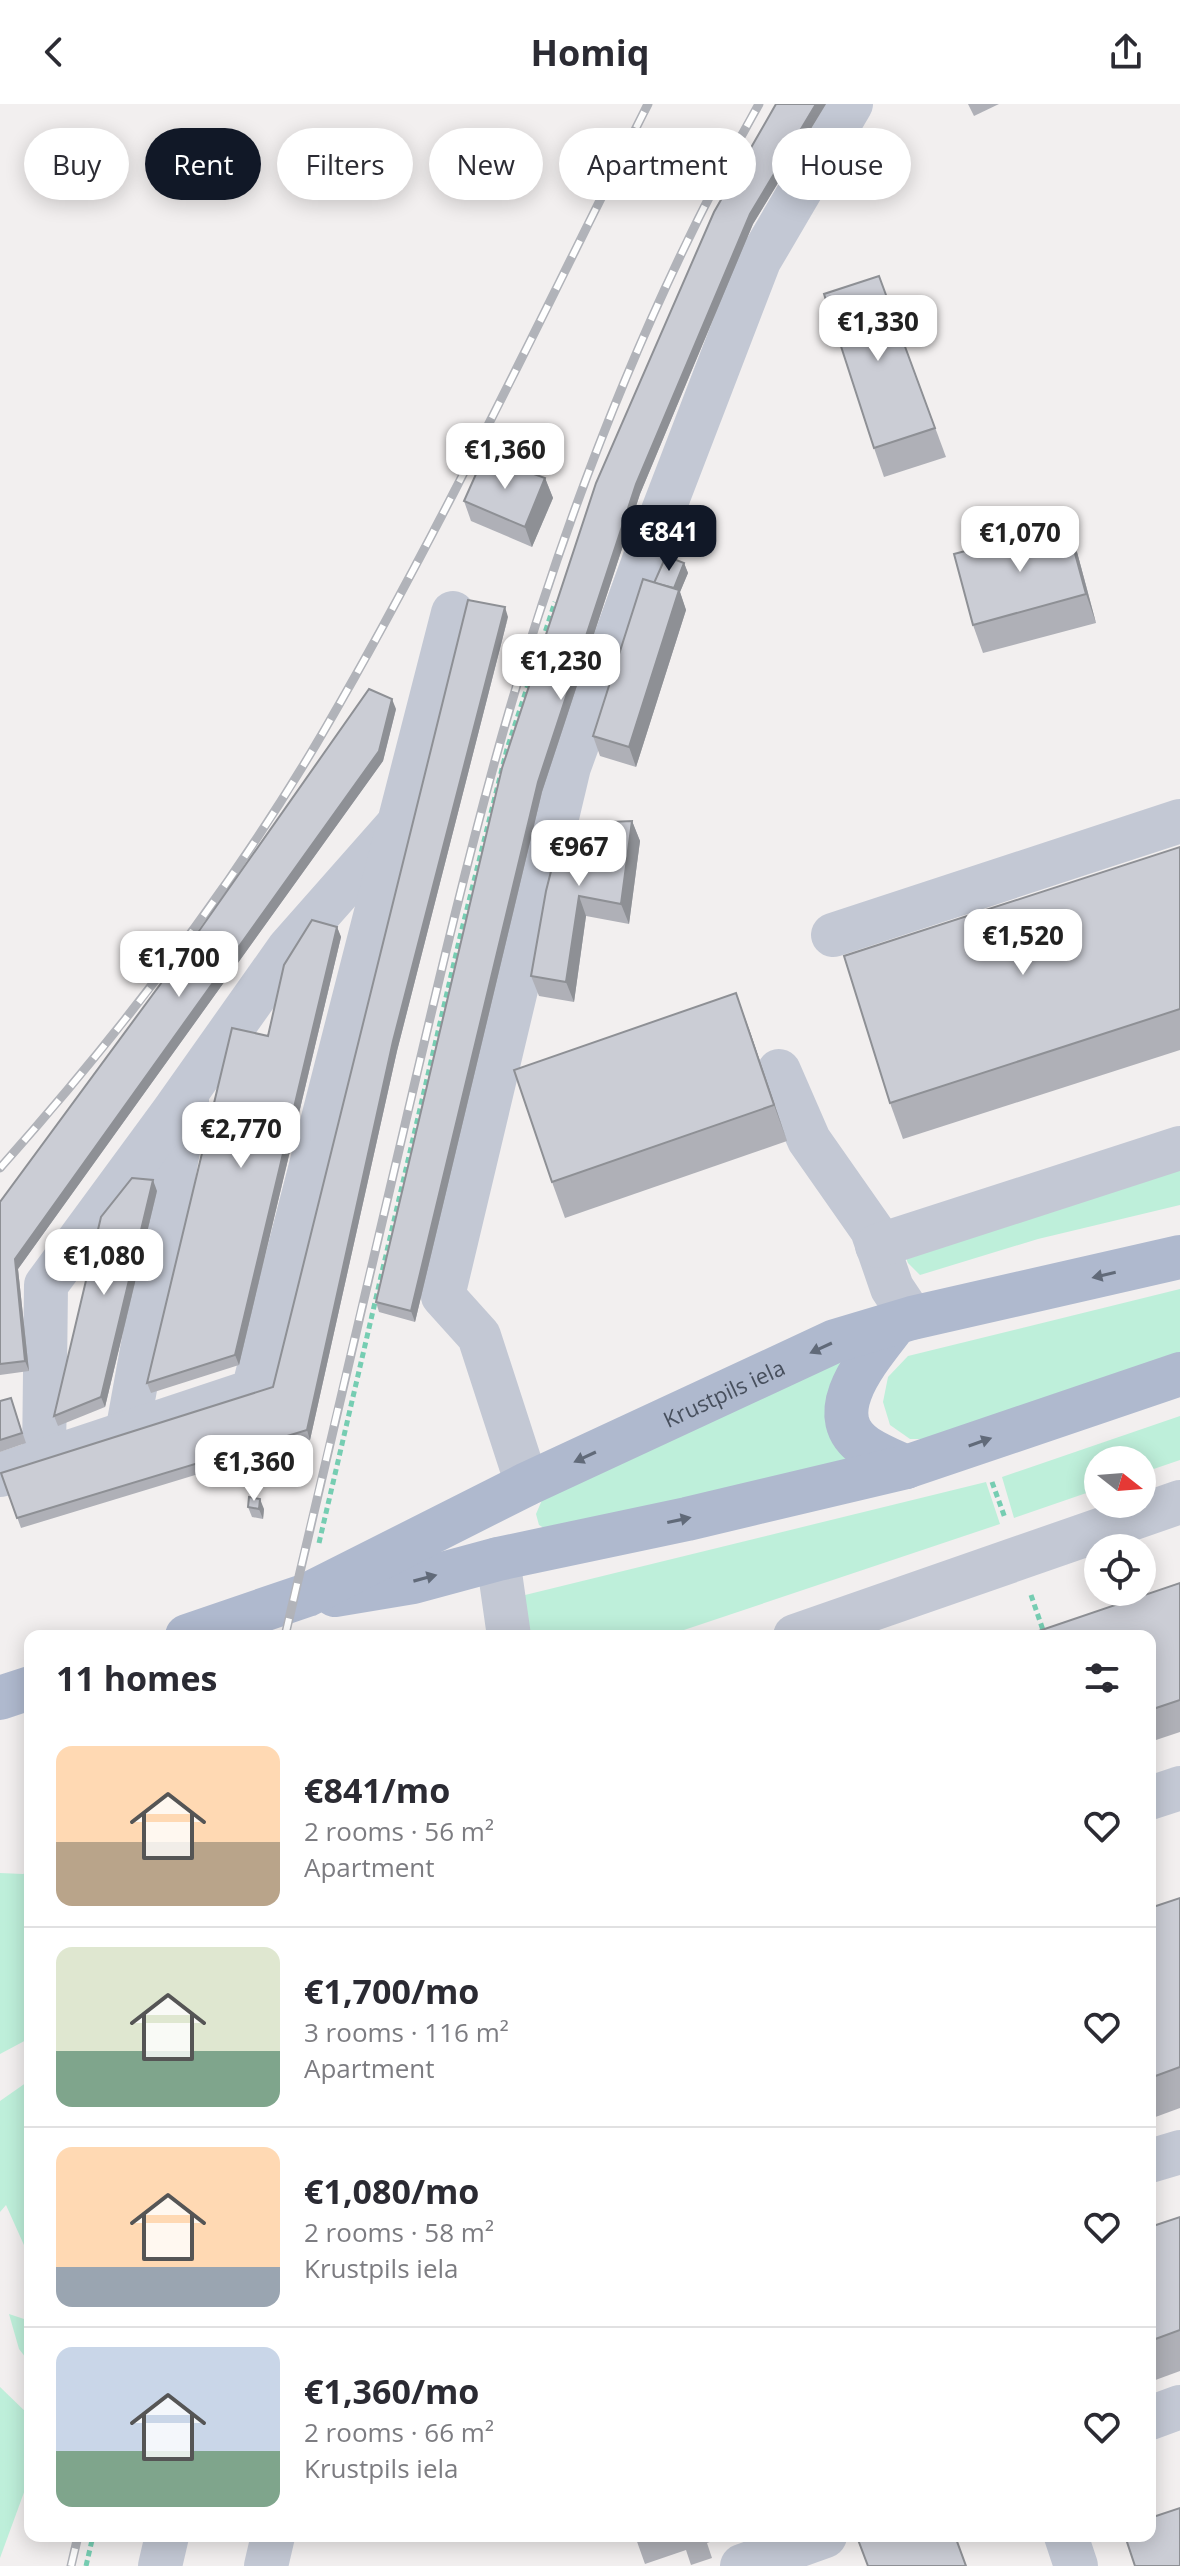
<!DOCTYPE html>
<meta charset="utf-8">
<style>
body{margin:0;font-family:"Open Sans",sans-serif;background:#f7f7f7;color:#2b2b33;height:100vh;display:flex;flex-direction:column;font-size:30px;white-space:nowrap}
*{box-sizing:border-box;margin:0}
p{font-size:26px;color:#7c7c81}
.icon{flex:none;width:44px;height:44px;fill:none;stroke:currentColor;stroke-width:2;stroke-linecap:round;stroke-linejoin:round}
.map{position:relative;flex:1;overflow:hidden}
.drawer{position:absolute;left:24px;top:1526px;width:1132px;height:912px;display:flex;flex-direction:column;background:#fff;border-radius:16px;box-shadow:0 4px 20px #0003}
.drawer>*{flex:none}
.banner{position:absolute;left:24px;top:24px;width:1132px;height:72px;display:flex;gap:16px}
.needle{width:52px;rotate:107deg}
.tools{position:absolute;left:1084px;top:1342px;display:grid;gap:16px}
.tools a{display:grid;place-items:center;width:72px;height:72px;border-radius:50%;background:#fff;box-shadow:0 4px 20px #0003;font-size:40px}
.price{position:absolute;translate:-50% -68px;padding:0 18px;border-radius:16px;background:#fff;color:#222;font-size:26px;line-height:52px;filter:drop-shadow(0 2px 4px #0008)}
.price::after{content:'';position:absolute;left:50%;top:48px;width:24px;height:18px;margin-left:-12px;background:inherit;clip-path:polygon(0 0,100% 0,50% 100%)}
.price.selected{background:#111827;color:#fff}
ul{padding:0;list-style:none}
li{display:flex;align-items:center;gap:24px;height:200px;padding:0 32px}
li+li{border-top:2px solid #e1e1e2}
li span{display:grid;place-items:center;flex:none;width:224px;height:160px;border-radius:16px;color:#555}
li>.icon{margin-inline-start:auto}
span .icon{width:96px;height:96px;fill:#fffc;stroke-width:1}
li b{font-size:34px}
h2{display:flex;justify-content:space-between;align-items:center;height:96px;padding:0 32px;font-size:34px}
.tag{padding:0 28px;border-radius:36px;background:#fff;box-shadow:0 4px 20px #0003;font-size:28px;line-height:72px}
.tag.selected{background:#111827;color:#fff}
header{display:flex;justify-content:space-between;align-items:center;height:104px;padding:0 32px;background:#fff;font-size:36px;font-weight:700}
.map>svg:first-child{display:block}
.green{fill:#beefda}
.lines{fill:none;stroke-linecap:round;stroke-linejoin:round}
.path{stroke:#76cdb2;stroke-width:5;stroke-dasharray:6 4;stroke-linecap:butt}
.minor{stroke:#c3c8d4;stroke-width:44}
.major{stroke:#afb9ce;stroke-width:44}
.rail-casing{stroke:#b1b3b9;stroke-width:9}
.rail{stroke:#fff;stroke-width:6;stroke-dasharray:18;stroke-linecap:butt}
.wall{fill:#afb0b7}
.shaded-wall{fill:#8e9095}
.building{fill:#cbcdd5;stroke:#8e9095;stroke-width:2}
.oneway{fill:#616a79}
.labels{text-anchor:middle;dominant-baseline:central;stroke-width:6;stroke-linejoin:round;paint-order:stroke}
.street-label{font-size:22px;fill:#474f5d;stroke:#fff}
</style>
<header><svg class="icon" aria-label="back" viewBox="0 0 24 24"><path d="M15 5l-7 7 7 7"/></svg>Homiq<svg class="icon" aria-label="share" viewBox="0 0 24 24"><path d="M12 15V3M7 8l5-5 5 5M5 13v7h14v-7"/></svg></header>
<div class="map">
<svg width="1180" height="2462" viewBox="0 0 1180 2462">
<rect width="100%" height="100%" fill="#f2efef"/>
<g class="green">
<path d="M 1180,1059 L 1180,1101 L 1038,1135 L 920,1171 L 908,1159 L 902,1143 Z"/>
<path d="M 1180,1185 L 1180,1251 L 932,1335 L 910,1335 L 890,1321 L 883,1298 L 888,1273 L 908,1252 Z"/>
<path d="M 842,1254 L 831,1284 L 850,1358 L 552,1429 L 539,1421 L 536,1410 L 542,1396 Z"/>
<path d="M 1180,1312 L 1180,1356 L 1142,1369 L 1142,1356 L 1098,1356 L 1098,1385 L 1014,1414 L 1002,1373 Z"/>
<path d="M 986,1378 L 1000,1420 L 666,1532 L 528,1532 L 521,1492 Z"/>
<path d="M 30,1767 L 30,1934 L 0,1950 L 0,1769 L 23,1770 Z"/>
<path d="M 30,1976 L 30,2189 L 25,2185 L 28,2150 L 6,2101 L 0,2108 L 0,1997 Z"/>
<path d="M 9,2210 L 30,2217 L 30,2259 L 19,2245 Z"/>
<path d="M 0,2283 L 30,2312 L 30,2372 L 0,2454 Z"/>
</g>
<g class="lines">
<g class="path">
<path d="M 992,1378 L 1005,1414"/>
<path d="M 319,1439 L 460,833 L 507,645 L 555,498"/>
<path d="M 1031,1491 L 1045,1532"/>
<path d="M 86,2462 L 93,2432"/>
</g>
<g class="minor">
<path d="M 833,831 L 1180,717"/>
<path d="M 779,967 L 809,1036 L 872,1126 L 892,1184 L 912,1214"/>
<path d="M 877,1142 L 1180,1044"/>
<path d="M 127,1329 L 187,997"/>
<path d="M 44,1356 L 46,1181 L 173,1008 L 289,844 L 394,725"/>
<path d="M 0,1371 L 253,1287 L 453,509"/>
<path d="M 527,1380 L 479,1232 L 443,1192 L 569,663 L 643,459 L 759,157 L 851,0"/>
<path d="M 498,1455 L 509,1532"/>
<path d="M 795,1532 L 1180,1398"/>
<path d="M 1150,1694 L 1180,1684"/>
<path d="M 1150,2057 L 1180,2048"/>
<path d="M 1150,2314 L 1180,2303"/>
<path d="M 1066,2432 L 1076,2462"/>
<path d="M 160,2462 L 167,2432"/>
<path d="M 266,2462 L 273,2432"/>
<path d="M 742,2462 L 825,2432"/>
</g>
<g class="major">
<path d="M 895,1220 C 872,1251 817,1310 866,1343 C 878,1351 893,1357 906,1363"/>
<path d="M 335,1491 L 413,1478 L 498,1455 L 687,1415 L 906,1363 L 1180,1270"/>
<path id="s1" d="M 187,1532 L 307,1491 L 527,1380 L 835,1237 L 912,1214 L 1180,1153"/>
<path d="M 0,1594 L 30,1584"/>
</g>
<defs>
<g id="rail">
<path d="M 0,1064 C 121,928 233,783 325,625 C 443,422 543,209 648,0"/>
<path d="M 285,1532 C 325,1359 366,1186 407,1012 C 437,884 467,755 503,628 C 565,411 648,197 759,0"/>
<path d="M 71,2462 L 78,2432"/>
</g>
</defs>
<use href="#rail" class="rail-casing"/>
<use href="#rail" class="rail"/>
</g>
<g class="wall">
<path d="M 776,0 L 826,0 L 753,120 L 640,390 L 542,688 L 415,1218 L 379,1208 L 376,1198 L 502,664 Z"/>
<path d="M 968,0 L 999,0 L 974,12 Z"/>
<path d="M 879,172 L 946,353 L 884,373 L 874,344 Z"/>
<path d="M 545,374 L 553,394 L 532,443 L 471,417 L 464,397 Z"/>
<path d="M 1077,448 L 1096,519 L 983,549 L 973,521 Z"/>
<path d="M 684,459 L 688,469 L 680,488 L 686,506 L 636,663 L 600,652 L 593,632 Z"/>
<path d="M 508,513 L 397,947 L 310,1336 L 21,1424 L 1,1369 L 273,1283 Z"/>
<path d="M 396,605 L 383,657 L 18,1165 L 29,1267 L 0,1271 L 0,1098 Z"/>
<path d="M 632,717 L 640,737 L 629,820 L 586,812 L 574,898 L 539,892 L 531,872 L 546,787 Z"/>
<path d="M 1180,743 L 1180,946 L 903,1035 L 890,999 Z"/>
<path d="M 337,823 L 341,833 L 239,1261 L 151,1289 L 147,1279 L 268,932 Z"/>
<path d="M 749,925 L 787,1037 L 565,1114 L 552,1078 Z"/>
<path d="M 157,1087 L 105,1303 L 58,1322 L 54,1312 Z"/>
<path d="M 11,1294 L 26,1339 L 0,1348 L 0,1297 Z"/>
<path d="M 248,1403 L 264,1405 L 263,1415 L 252,1413 Z"/>
<path d="M 1180,1479 L 1180,1628 L 1150,1638 L 1150,1532 L 1043,1527 Z"/>
<path d="M 1180,1794 L 1180,2004 L 1150,2015 L 1150,1804 Z"/>
<path d="M 1180,2113 L 1180,2267 L 1150,2278 L 1150,2123 Z"/>
<path d="M 635,2432 L 727,2432 L 707,2439 L 712,2454 L 691,2461 L 686,2446 L 645,2460 Z"/>
</g>
<g class="shaded-wall">
<path d="M 816,0 L 826,0 L 753,120 L 640,390 L 542,688 L 415,1218 L 411,1207 L 538,678 L 636,380 L 750,110 Z"/>
<path d="M 545,374 L 553,394 L 532,443 L 525,423 Z"/>
<path d="M 1067,420 L 1077,448 L 1096,519 L 1086,490 Z"/>
<path d="M 684,459 L 688,469 L 680,488 L 686,506 L 636,663 L 629,643 L 671,492 Z"/>
<path d="M 505,503 L 508,513 L 397,947 L 310,1336 L 307,1326 L 393,937 Z"/>
<path d="M 392,595 L 396,605 L 383,657 L 18,1165 L 29,1267 L 25,1257 L 15,1155 Z"/>
<path d="M 632,717 L 640,737 L 629,820 L 621,800 Z"/>
<path d="M 579,792 L 586,812 L 574,898 L 566,878 Z"/>
<path d="M 337,823 L 341,833 L 239,1261 L 235,1251 Z"/>
<path d="M 736,889 L 749,925 L 787,1037 L 774,1001 Z"/>
<path d="M 153,1076 L 157,1087 L 105,1303 L 101,1293 Z"/>
<path d="M 260,1395 L 264,1405 L 263,1415 L 259,1405 Z"/>
</g>
<g class="building">
<path d="M 776,0 L 816,0 L 750,110 L 636,380 L 538,678 L 411,1207 L 376,1198 L 502,664 L 596,379 L 714,108 Z"/>
<path d="M 879,172 L 935,324 L 874,344 L 824,190 Z"/>
<path d="M 484,352 L 545,374 L 525,423 L 464,397 Z"/>
<path d="M 1067,420 L 1086,490 L 973,521 L 954,450 Z"/>
<path d="M 666,452 L 684,459 L 674,484 L 654,479 Z"/>
<path d="M 643,475 L 679,486 L 629,643 L 593,632 Z"/>
<path d="M 468,496 L 505,503 L 393,937 L 307,1326 L 17,1414 L 1,1369 L 273,1283 Z"/>
<path d="M 369,585 L 392,595 L 379,647 L 15,1155 L 25,1257 L 0,1260 L 0,1098 L 187,844 Z"/>
<path d="M 632,717 L 621,800 L 579,792 L 566,878 L 531,872 L 546,787 L 563,720 Z"/>
<path d="M 1180,743 L 1180,905 L 890,999 L 844,852 Z"/>
<path d="M 312,816 L 337,823 L 235,1251 L 147,1279 L 232,924 L 268,932 L 284,861 Z"/>
<path d="M 736,889 L 774,1001 L 552,1078 L 514,966 Z"/>
<path d="M 132,1074 L 153,1076 L 101,1293 L 54,1312 L 101,1113 Z"/>
<path d="M 11,1294 L 22,1329 L 0,1336 L 0,1297 Z"/>
<path d="M 249,1393 L 260,1395 L 259,1405 L 248,1403 Z"/>
<path d="M 1180,1479 L 1180,1596 L 1150,1606 L 1150,1532 L 1024,1532 Z"/>
<path d="M 1180,1794 L 1180,1963 L 1150,1974 L 1150,1804 Z"/>
<path d="M 1180,2113 L 1180,2226 L 1150,2237 L 1150,2123 Z"/>
<path d="M 1180,2404 L 1180,2462 L 1135,2462 L 1125,2432 L 1150,2432 L 1150,2414 Z"/>
<path d="M 860,2432 L 955,2432 L 966,2462 L 868,2462 L 857,2433 Z"/>
</g>
<defs><path id="oneway-solid" d="M-6-.8H1V-3.2L6.5 0L1 3.2V.8H-6Z" transform="scale(2)"/></defs>
<g class="oneway">
<use href="#oneway-solid" transform="translate(1104 1171) rotate(167)"/>
<use href="#oneway-solid" transform="translate(821 1244) rotate(155)"/>
<use href="#oneway-solid" transform="translate(980 1338) rotate(-19)"/>
<use href="#oneway-solid" transform="translate(585 1353) rotate(155)"/>
<use href="#oneway-solid" transform="translate(679 1416) rotate(-12)"/>
<use href="#oneway-solid" transform="translate(425 1474) rotate(-15)"/>
</g>
<g class="labels">
<g class="street-label">
<text stroke="none"><textPath href="#s1" startOffset="590">Krustpils iela</textPath></text>
</g>
</g>
</svg>
<div class="tools">
<a><svg class="needle" viewBox="-14 -14 28 28"><path d="M0-13l5 13h-10z" fill="#e53935"/><path d="M0 13l5-13h-10z" fill="#7c7c81"/></svg></a>
<a><svg class="icon" aria-label="locate" viewBox="0 0 24 24"><circle cx="12" cy="12" r="6"/><path d="M12 2v4M12 18v4M2 12h4M18 12h4"/></svg></a>
</div>
<b class="price" style="left:878px;top:259px">€1,330</b>
<b class="price" style="left:505px;top:387px">€1,360</b>
<b class="price selected" style="left:669px;top:469px">€841</b>
<b class="price" style="left:1020px;top:470px">€1,070</b>
<b class="price" style="left:561px;top:598px">€1,230</b>
<b class="price" style="left:579px;top:784px">€967</b>
<b class="price" style="left:1023px;top:873px">€1,520</b>
<b class="price" style="left:179px;top:895px">€1,700</b>
<b class="price" style="left:241px;top:1066px">€2,770</b>
<b class="price" style="left:104px;top:1193px">€1,080</b>
<b class="price" style="left:254px;top:1399px">€1,360</b>
<div class="banner">
<a class="tag">Buy</a>
<a class="tag selected">Rent</a>
<a class="tag">Filters</a>
<a class="tag">New</a>
<a class="tag">Apartment</a>
<a class="tag">House</a>
</div>
<section class="drawer">
<h2>11 homes<svg class="icon" aria-label="filters" viewBox="0 0 24 24"><path d="M4 7h16M4 17h16"/><circle cx="9" cy="7" r="2"/><circle cx="15" cy="17" r="2"/></svg></h2>
<ul>
<li><span style="background:linear-gradient(#ffd9b3 60%,#b9a48a 0)"><svg class="icon" aria-label="home" viewBox="0 0 24 24"><path d="M3 11l9-7 9 7M6 9v11h12V9"/></svg></span><div><b>€841/mo</b><p>2 rooms · 56 m²</p><p>Apartment</p></div><svg class="icon" aria-label="heart" viewBox="0 0 24 24"><path d="M12 20l-8-8c-3-5 5-10 8-4 3-6 11-1 8 4z"/></svg></li>
<li><span style="background:linear-gradient(#dfe7d0 65%,#7fa58c 0)"><svg class="icon" aria-label="home" viewBox="0 0 24 24"><path d="M3 11l9-7 9 7M6 9v11h12V9"/></svg></span><div><b>€1,700/mo</b><p>3 rooms · 116 m²</p><p>Apartment</p></div><svg class="icon" aria-label="heart" viewBox="0 0 24 24"><path d="M12 20l-8-8c-3-5 5-10 8-4 3-6 11-1 8 4z"/></svg></li>
<li><span style="background:linear-gradient(#ffd9b3 75%,#9aa5b1 0)"><svg class="icon" aria-label="home" viewBox="0 0 24 24"><path d="M3 11l9-7 9 7M6 9v11h12V9"/></svg></span><div><b>€1,080/mo</b><p>2 rooms · 58 m²</p><p>Krustpils iela</p></div><svg class="icon" aria-label="heart" viewBox="0 0 24 24"><path d="M12 20l-8-8c-3-5 5-10 8-4 3-6 11-1 8 4z"/></svg></li>
<li><span style="background:linear-gradient(#c9d6e8 65%,#7fa58c 0)"><svg class="icon" aria-label="home" viewBox="0 0 24 24"><path d="M3 11l9-7 9 7M6 9v11h12V9"/></svg></span><div><b>€1,360/mo</b><p>2 rooms · 66 m²</p><p>Krustpils iela</p></div><svg class="icon" aria-label="heart" viewBox="0 0 24 24"><path d="M12 20l-8-8c-3-5 5-10 8-4 3-6 11-1 8 4z"/></svg></li>
</ul>
</section>
</div>
